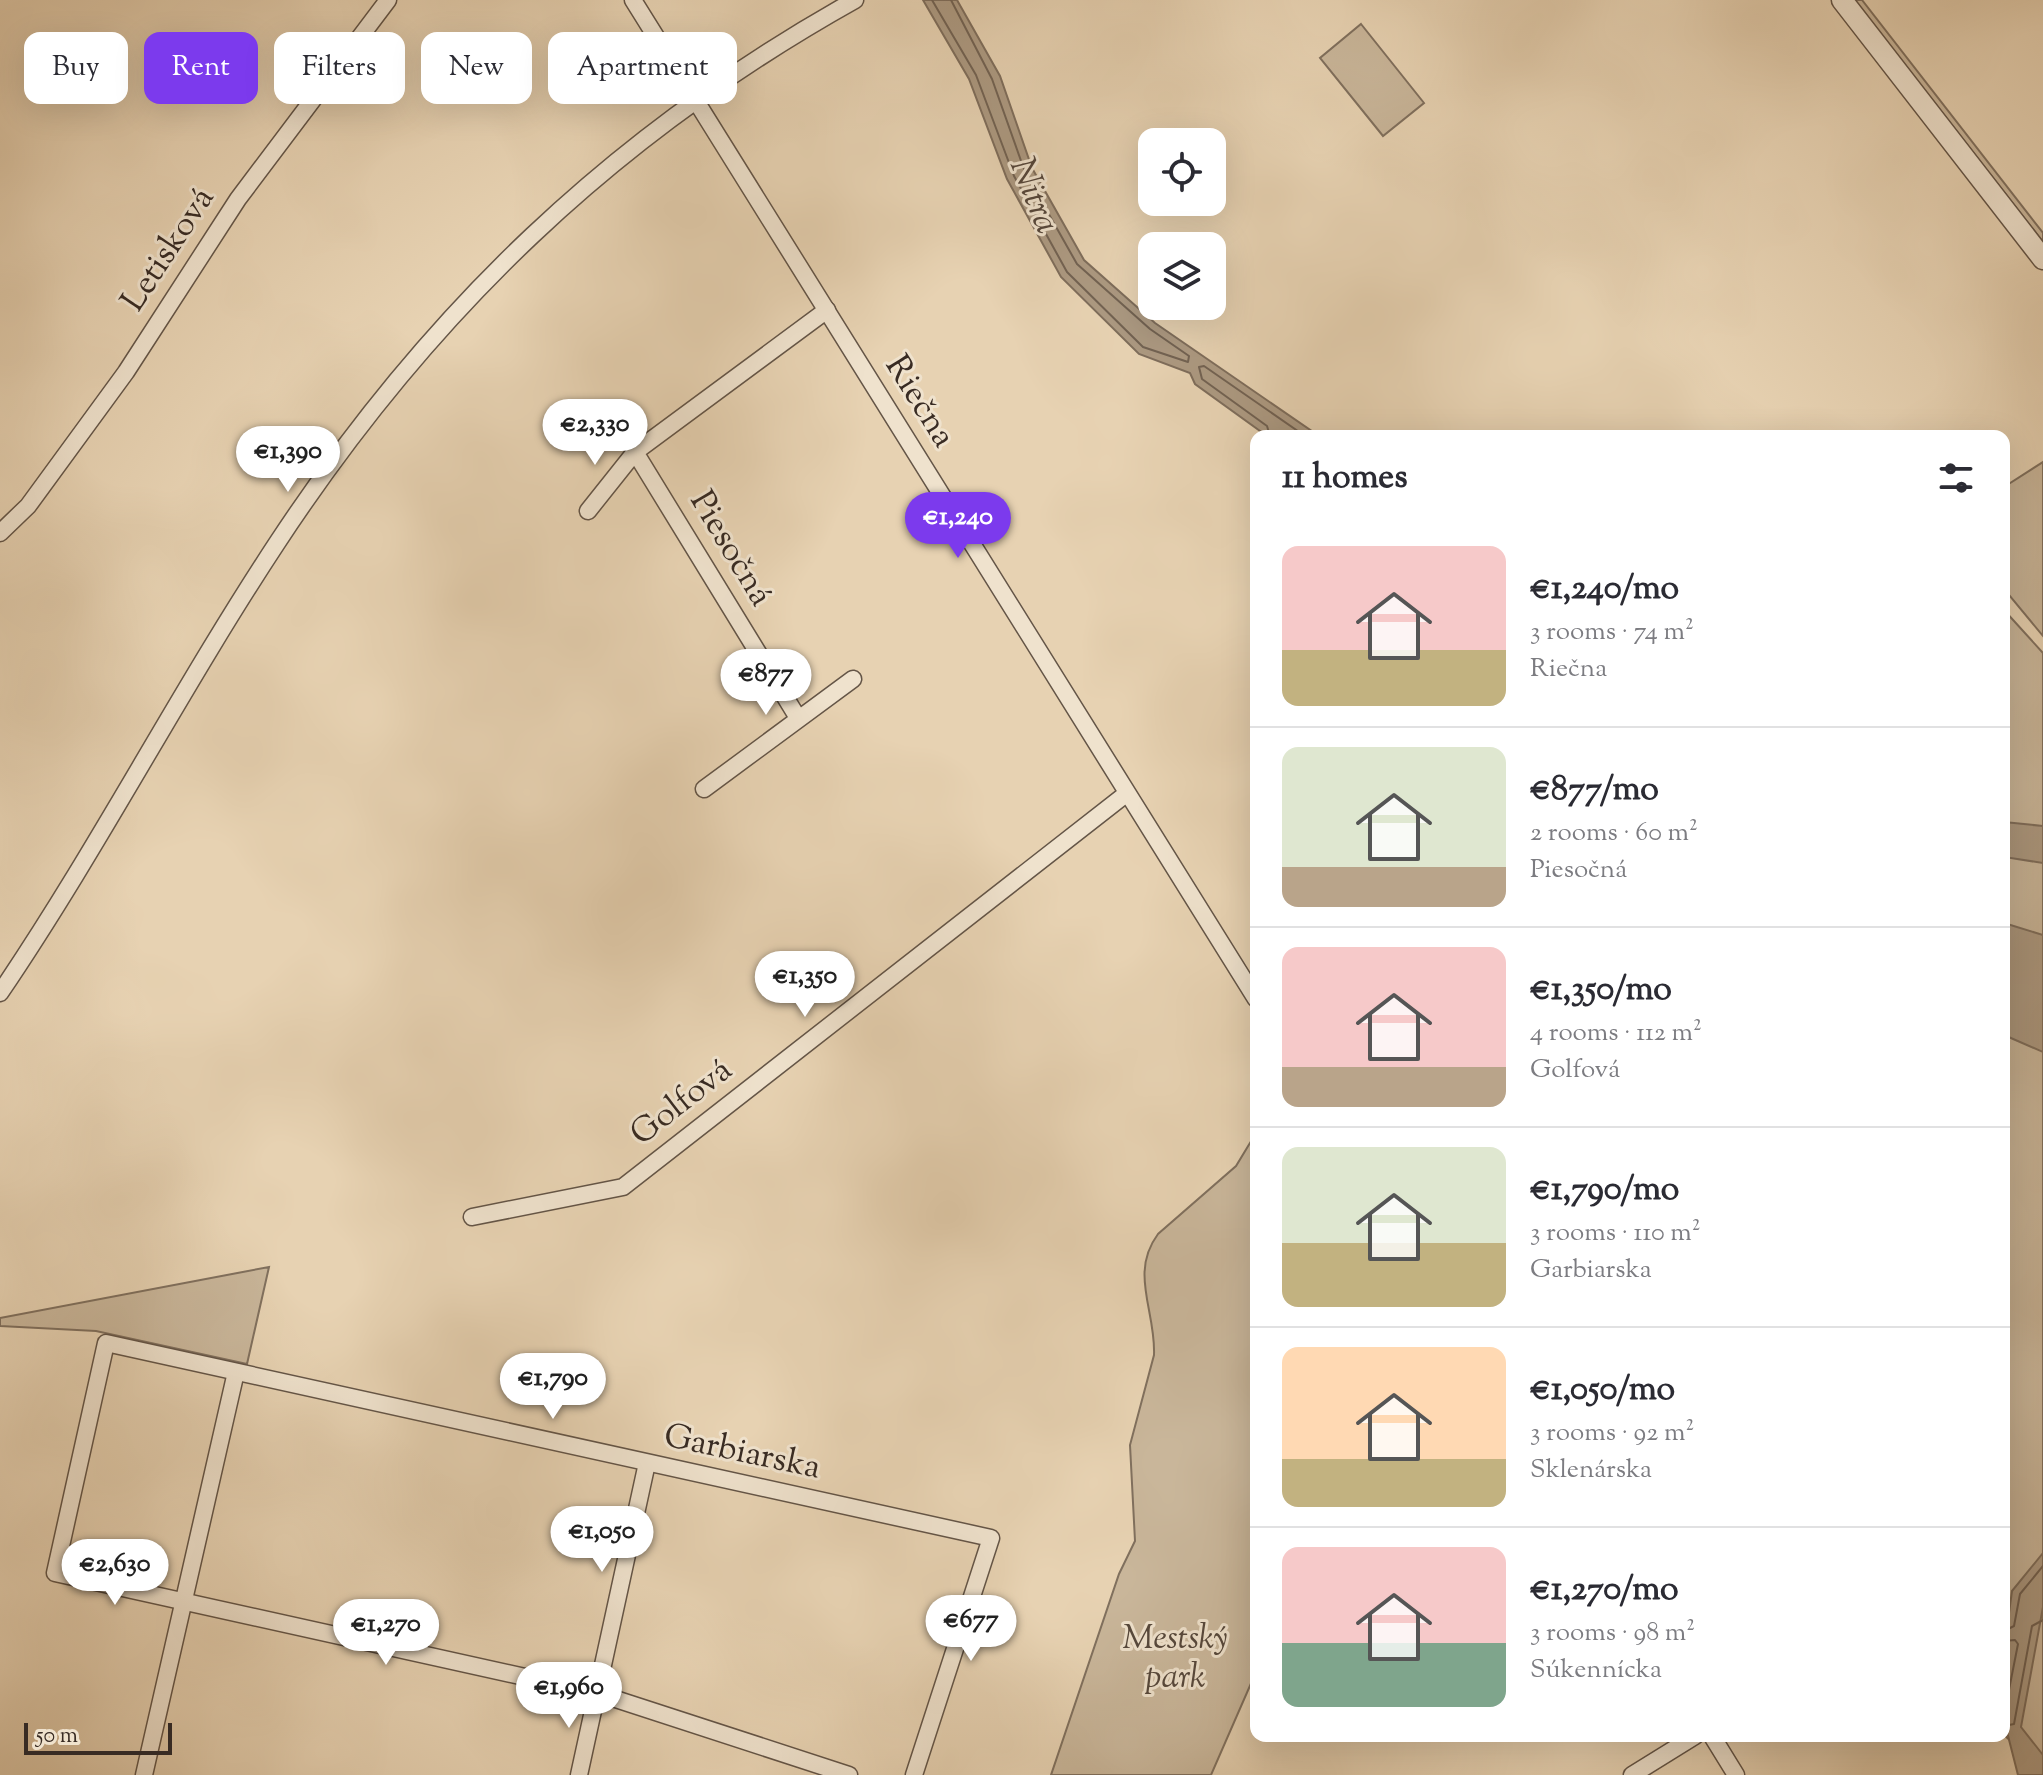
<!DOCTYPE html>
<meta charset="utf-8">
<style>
body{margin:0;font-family:"Sorts Mill Goudy",serif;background:#f2f2f3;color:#2b2b33;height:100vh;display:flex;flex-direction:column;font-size:30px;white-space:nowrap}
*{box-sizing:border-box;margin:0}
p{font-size:26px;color:#7c7c81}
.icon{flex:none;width:44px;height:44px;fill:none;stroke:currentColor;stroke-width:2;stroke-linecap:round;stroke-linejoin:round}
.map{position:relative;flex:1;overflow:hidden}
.side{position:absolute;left:1250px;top:430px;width:760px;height:1312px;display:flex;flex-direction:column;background:#fff;border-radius:16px;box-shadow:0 8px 32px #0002}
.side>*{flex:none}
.banner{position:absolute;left:24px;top:32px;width:760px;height:72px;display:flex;gap:16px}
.controls{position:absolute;left:1138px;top:128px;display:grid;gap:16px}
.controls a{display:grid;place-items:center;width:88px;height:88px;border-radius:16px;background:#fff;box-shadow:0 8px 32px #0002;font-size:40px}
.scale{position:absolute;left:24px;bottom:20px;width:148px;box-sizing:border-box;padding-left:8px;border:4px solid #382b23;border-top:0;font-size:22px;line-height:28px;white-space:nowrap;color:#382b23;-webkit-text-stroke:6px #efe2cd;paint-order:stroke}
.price{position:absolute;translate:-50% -68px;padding:0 18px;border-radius:28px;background:#fff;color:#222;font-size:26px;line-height:52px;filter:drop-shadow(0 2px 4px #0008)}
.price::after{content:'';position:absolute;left:50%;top:48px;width:24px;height:18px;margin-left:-12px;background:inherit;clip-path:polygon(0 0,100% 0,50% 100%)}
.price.selected{background:#7c3aed;color:#fff}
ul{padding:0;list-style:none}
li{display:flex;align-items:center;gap:24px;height:200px;padding:0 32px}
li+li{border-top:2px solid #e1e1e2}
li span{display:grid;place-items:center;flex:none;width:224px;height:160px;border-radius:16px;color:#555}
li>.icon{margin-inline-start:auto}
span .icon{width:96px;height:96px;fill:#fffc;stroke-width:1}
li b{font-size:34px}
h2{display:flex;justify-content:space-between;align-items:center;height:96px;padding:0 32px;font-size:34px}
.pill{padding:0 28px;border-radius:16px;background:#fff;box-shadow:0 8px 32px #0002;font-size:28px;line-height:72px}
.pill.selected{background:#7c3aed;color:#fff}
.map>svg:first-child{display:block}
.green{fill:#c9b69a;stroke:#80705e;stroke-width:2}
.water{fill:#ac9981;stroke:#7e6d5b;stroke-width:2}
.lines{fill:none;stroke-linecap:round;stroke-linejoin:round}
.shore{stroke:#726252;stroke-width:2}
.minor-casing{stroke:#645547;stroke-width:19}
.tertiary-casing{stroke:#645547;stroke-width:23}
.minor{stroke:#efe2cd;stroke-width:16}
.tertiary{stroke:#efe2cd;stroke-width:20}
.labels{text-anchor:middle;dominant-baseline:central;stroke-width:6;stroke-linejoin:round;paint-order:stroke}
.street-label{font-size:34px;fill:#382b23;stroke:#efe2cd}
.park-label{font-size:34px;font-style:italic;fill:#55473b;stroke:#efe2cd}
.water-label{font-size:36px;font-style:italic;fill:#55463a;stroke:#efe2cd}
</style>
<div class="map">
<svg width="2043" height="1775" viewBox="0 0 2043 1775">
<rect width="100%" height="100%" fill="#e7d2b2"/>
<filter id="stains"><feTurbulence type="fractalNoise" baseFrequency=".0025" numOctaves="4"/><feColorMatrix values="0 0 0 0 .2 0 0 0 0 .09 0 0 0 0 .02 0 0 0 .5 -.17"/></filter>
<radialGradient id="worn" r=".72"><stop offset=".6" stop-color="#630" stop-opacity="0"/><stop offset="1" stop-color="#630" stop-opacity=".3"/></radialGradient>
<g class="green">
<path d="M 1854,0 L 1862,0 L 2043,233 L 2043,242 Z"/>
<path d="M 1361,24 L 1424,103 L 1383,136 L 1320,58 Z"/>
<path d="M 2043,462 L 2043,636 L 2004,589 L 2004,487 Z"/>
<path d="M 2004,610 L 2043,653 L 2043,1769 L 2004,1735 Z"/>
<path d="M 1256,1133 L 1256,1672 L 1211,1775 L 1051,1775 L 1119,1574 L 1135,1541 L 1130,1445 L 1154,1355 C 1156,1311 1129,1273 1158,1234 L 1236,1166 Z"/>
<path d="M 269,1267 L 247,1364 L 96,1331 L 0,1326 L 0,1318 Z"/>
</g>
<g class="water">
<path d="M 923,0 L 957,0 L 1000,76 L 1032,168 L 1084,260 L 1155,323 L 1319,436 L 1267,436 L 1195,384 L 1190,373 L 1139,354 L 1061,277 L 1007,179 L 969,79 Z"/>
<path d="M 2004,822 L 2043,826 L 2043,863 L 2004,857 Z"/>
<path d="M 2004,923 L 2043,935 L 2043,1052 L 2004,1035 Z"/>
<path d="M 2043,1553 L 2043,1607 L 2021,1727 L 2043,1755 L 2043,1775 L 2018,1775 L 2004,1720 L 2004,1649 L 2012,1591 Z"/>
</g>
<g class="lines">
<g class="shore">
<path d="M 932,0 L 976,75 L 1014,176 L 1067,272 L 1143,347 L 1188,362 L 1189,356 L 1150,329 L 1077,264 L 1025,172 L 992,79 L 951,0"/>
<path d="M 1270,436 L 1267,426 L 1202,379 L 1199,367 L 1204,366 L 1305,436"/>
<path d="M 2004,1631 L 2014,1626 L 2020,1594 L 2043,1566"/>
<path d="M 2004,1641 L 2015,1640 L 2018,1644 L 2004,1715"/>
<path d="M 2004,1726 L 2014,1724 L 2032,1626 L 2043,1620"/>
</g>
<defs>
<g id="minor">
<path d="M 633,0 L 1256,999"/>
<path d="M 588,511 L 635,452"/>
<path d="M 0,533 L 28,506 L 126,372 L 238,199 L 388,0"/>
<path d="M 798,718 L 635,452 L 827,310"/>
<path d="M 704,789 L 853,679"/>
<path d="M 0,993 C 99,847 180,690 277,543 C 429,312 613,135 855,0"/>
<path d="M 472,1217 L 623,1187 L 1126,794"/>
<path d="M 1712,1736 L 1736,1775"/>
<path d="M 144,1775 L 236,1372"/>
<path d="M 579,1775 L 647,1463"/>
<path d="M 849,1775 L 597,1693 L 55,1573 L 106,1343 L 991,1538 L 914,1775"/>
<path d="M 1632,1775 L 1695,1736"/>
</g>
<path id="tertiary" d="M 1842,0 L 2043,259"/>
</defs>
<use href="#minor" class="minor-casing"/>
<use href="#tertiary" class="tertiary-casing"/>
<use href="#minor" class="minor"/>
<use href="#tertiary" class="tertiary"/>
</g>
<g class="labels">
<g class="street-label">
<text transform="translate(169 250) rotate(-57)">Letisková</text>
<text transform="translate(919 402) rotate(58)">Riečna</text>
<text transform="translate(730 549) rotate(59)">Piesočná</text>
<text transform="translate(682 1103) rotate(-38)">Golfová</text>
<text transform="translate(742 1453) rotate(12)">Garbiarska</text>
</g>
<g class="park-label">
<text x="1175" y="1639">Mestský<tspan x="1175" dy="39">park</tspan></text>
</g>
<g class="water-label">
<text transform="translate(1033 196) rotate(68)">Nitra</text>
</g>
</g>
<rect width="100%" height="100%" filter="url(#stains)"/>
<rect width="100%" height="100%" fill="url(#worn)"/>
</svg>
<div class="controls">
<a><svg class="icon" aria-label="locate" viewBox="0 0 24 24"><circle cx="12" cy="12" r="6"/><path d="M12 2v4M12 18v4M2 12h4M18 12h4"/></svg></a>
<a><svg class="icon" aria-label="layers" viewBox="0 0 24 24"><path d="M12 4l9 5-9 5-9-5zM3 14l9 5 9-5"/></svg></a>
</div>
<div class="scale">50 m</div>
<b class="price" style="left:595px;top:467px">€2,330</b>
<b class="price" style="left:288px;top:494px">€1,390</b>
<b class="price selected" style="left:958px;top:560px">€1,240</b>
<b class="price" style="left:766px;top:717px">€877</b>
<b class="price" style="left:805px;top:1019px">€1,350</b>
<b class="price" style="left:553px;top:1421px">€1,790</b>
<b class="price" style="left:602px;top:1574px">€1,050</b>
<b class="price" style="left:115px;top:1607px">€2,630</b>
<b class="price" style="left:971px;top:1663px">€677</b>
<b class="price" style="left:386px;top:1667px">€1,270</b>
<b class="price" style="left:569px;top:1730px">€1,960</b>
<div class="banner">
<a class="pill">Buy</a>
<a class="pill selected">Rent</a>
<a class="pill">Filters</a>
<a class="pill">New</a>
<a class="pill">Apartment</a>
</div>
<section class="side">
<h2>11 homes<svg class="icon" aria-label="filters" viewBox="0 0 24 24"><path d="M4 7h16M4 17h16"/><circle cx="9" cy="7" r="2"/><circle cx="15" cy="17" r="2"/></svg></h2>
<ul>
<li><span style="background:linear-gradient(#f6c9c9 65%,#c2b280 0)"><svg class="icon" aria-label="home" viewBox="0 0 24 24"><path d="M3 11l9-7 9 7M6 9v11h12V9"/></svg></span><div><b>€1,240/mo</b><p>3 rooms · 74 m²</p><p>Riečna</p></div></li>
<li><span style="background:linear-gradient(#dfe7d0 75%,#b9a48a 0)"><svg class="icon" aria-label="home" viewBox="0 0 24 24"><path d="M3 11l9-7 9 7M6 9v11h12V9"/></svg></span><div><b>€877/mo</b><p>2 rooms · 60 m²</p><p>Piesočná</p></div></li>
<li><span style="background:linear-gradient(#f6c9c9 75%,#b9a48a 0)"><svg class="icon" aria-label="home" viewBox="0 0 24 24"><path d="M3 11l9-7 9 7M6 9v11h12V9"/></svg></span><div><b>€1,350/mo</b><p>4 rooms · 112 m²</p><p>Golfová</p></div></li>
<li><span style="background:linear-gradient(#dfe7d0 60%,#c2b280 0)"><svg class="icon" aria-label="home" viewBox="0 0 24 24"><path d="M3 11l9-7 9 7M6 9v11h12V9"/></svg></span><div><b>€1,790/mo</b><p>3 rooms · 110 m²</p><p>Garbiarska</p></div></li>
<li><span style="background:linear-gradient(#ffd9b3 70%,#c2b280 0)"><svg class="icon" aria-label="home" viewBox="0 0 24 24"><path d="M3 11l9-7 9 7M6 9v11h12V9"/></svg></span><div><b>€1,050/mo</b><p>3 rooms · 92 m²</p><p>Sklenárska</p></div></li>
<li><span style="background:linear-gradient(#f6c9c9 60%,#7fa58c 0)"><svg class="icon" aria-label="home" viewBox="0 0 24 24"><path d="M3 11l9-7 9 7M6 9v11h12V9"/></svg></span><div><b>€1,270/mo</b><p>3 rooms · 98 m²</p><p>Súkennícka</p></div></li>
</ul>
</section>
</div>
